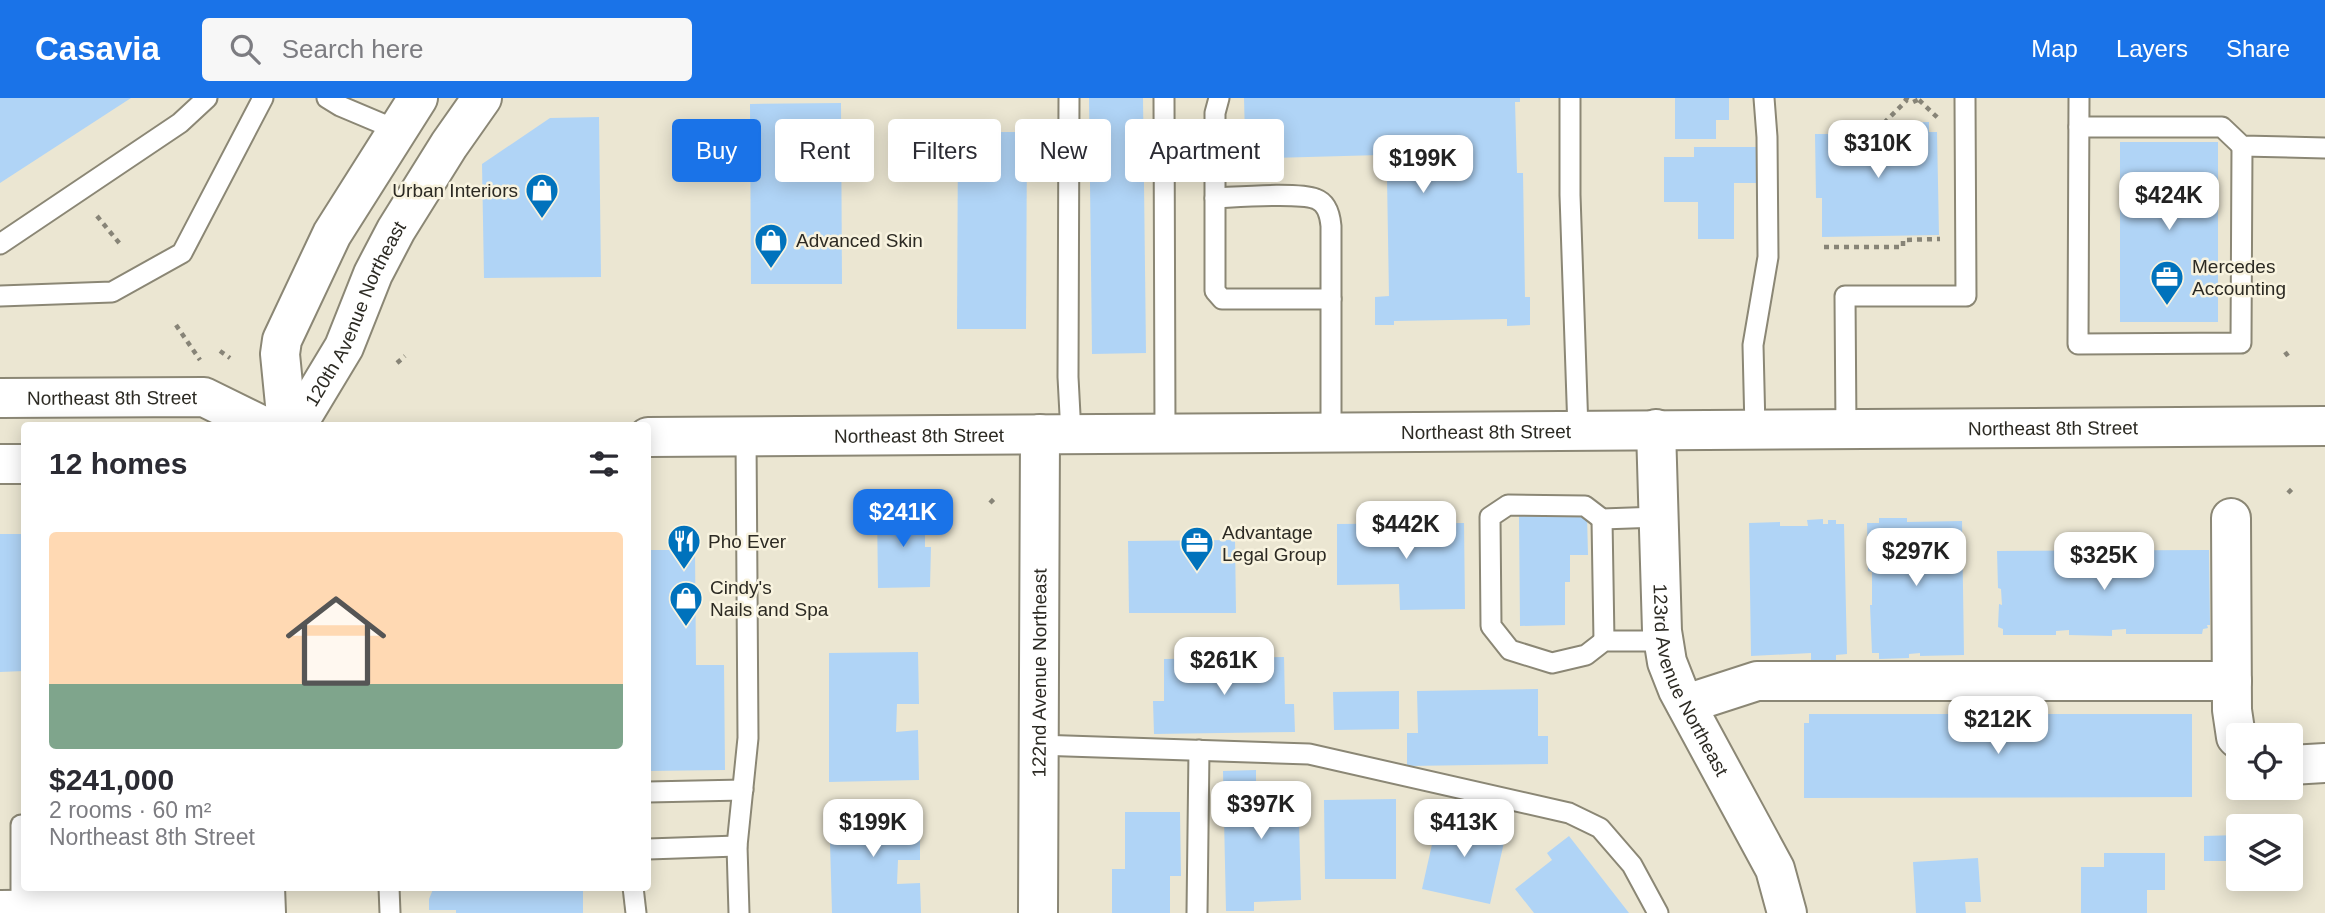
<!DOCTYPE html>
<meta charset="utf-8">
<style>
body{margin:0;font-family:Arial,sans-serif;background:#f7f7f7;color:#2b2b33;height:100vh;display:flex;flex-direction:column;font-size:26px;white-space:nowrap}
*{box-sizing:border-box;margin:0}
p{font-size:23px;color:#7c7c81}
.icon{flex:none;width:38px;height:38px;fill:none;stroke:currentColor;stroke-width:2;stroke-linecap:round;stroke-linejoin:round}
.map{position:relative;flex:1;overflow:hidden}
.panel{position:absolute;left:21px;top:324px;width:630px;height:469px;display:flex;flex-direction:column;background:#fff;border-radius:7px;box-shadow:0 4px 18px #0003}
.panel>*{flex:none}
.top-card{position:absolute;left:672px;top:21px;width:665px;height:63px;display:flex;gap:14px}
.fabs{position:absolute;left:2226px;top:625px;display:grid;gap:14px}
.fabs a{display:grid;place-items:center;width:77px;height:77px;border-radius:7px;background:#fff;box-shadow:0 4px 18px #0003;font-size:35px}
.price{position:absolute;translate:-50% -60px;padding:0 16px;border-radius:14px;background:#fff;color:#222;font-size:23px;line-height:46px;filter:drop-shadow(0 2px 4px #0008)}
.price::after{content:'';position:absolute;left:50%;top:42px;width:21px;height:16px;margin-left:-10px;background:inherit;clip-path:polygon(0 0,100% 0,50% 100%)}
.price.selected{background:#1a73e8;color:#fff}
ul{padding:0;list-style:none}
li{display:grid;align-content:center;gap:14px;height:371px;padding:0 28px}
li+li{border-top:2px solid #e1e1e2}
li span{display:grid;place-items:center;height:217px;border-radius:7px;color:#555}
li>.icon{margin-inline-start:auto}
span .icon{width:126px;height:126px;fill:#fffc;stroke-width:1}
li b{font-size:30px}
h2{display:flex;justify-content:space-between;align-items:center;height:84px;padding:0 28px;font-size:30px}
.tag{padding:0 24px;border-radius:7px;background:#fff;box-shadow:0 4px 18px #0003;font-size:24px;line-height:63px}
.tag.selected{background:#1a73e8;color:#fff}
header{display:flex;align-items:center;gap:42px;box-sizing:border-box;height:98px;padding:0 35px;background:#1a73e8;color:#fff}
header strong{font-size:33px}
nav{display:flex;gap:38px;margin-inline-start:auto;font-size:24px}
.search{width:490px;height:63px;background:#f7f7f7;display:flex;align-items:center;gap:18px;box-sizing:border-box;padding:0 24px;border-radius:7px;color:#7c7c81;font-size:26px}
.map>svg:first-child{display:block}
.building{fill:#b0d4f6}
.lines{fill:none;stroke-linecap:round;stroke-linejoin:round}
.service-casing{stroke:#8b8775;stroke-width:23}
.minor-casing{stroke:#8b8775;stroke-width:42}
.secondary-casing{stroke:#8b8775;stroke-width:42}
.primary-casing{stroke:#8b8775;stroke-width:42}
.path{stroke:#878477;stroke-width:4.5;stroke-dasharray:5 5;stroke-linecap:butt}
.service{stroke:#fff;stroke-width:19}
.minor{stroke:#fff;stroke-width:38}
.secondary{stroke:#fff;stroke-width:38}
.primary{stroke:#fff;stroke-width:38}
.labels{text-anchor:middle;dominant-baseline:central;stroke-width:5;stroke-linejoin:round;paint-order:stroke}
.poi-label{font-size:19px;fill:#2c2a23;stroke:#f8f3df;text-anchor:start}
.street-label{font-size:19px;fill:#2c2a23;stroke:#f8f3df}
</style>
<header>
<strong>Casavia</strong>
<div class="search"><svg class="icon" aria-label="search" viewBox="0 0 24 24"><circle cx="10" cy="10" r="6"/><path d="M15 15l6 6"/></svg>Search here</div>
<nav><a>Map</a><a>Layers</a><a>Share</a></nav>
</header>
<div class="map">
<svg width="2325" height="815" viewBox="0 0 2325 815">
<rect width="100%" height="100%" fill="#ebe6d2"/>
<g class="building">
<path d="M 0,0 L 131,0 L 0,85 Z"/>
<path d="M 1089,0 L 1143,0 L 1146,255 L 1092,256 Z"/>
<path d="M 1244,0 L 1520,0 L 1520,4 L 1515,4 L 1517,75 L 1523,75 L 1525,199 L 1530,199 L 1530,227 L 1507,228 L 1507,221 L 1394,223 L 1394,227 L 1375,227 L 1375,199 L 1389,198 L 1387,80 L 1403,80 L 1403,70 L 1420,56 L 1406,38 L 1380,57 L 1272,60 L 1272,63 L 1237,64 L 1237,40 L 1245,40 Z"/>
<path d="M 1675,0 L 1729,0 L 1729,22 L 1716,22 L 1716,41 L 1675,41 Z"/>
<path d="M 841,5 L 842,186 L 751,186 L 750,6 Z"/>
<path d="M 599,19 L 601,179 L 484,180 L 482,66 L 550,20 Z"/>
<path d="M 1929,24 L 1929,34 L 1937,34 L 1939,137 L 1822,139 L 1822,100 L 1816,100 L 1815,36 L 1836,36 L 1836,26 Z"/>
<path d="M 958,34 L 1027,34 L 1026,231 L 957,231 Z"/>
<rect x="2120" y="44" width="98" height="180"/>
<path d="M 1694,49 L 1756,49 L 1756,85 L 1734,85 L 1734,141 L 1698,141 L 1698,104 L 1664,104 L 1664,59 L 1694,59 Z"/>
<path d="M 925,411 L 925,449 L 931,449 L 930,489 L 878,490 L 877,412 Z"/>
<path d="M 1587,417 L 1588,457 L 1570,457 L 1570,484 L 1565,484 L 1565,527 L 1520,528 L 1519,418 Z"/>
<path d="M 1879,420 L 1907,420 L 1907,424 L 1962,423 L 1964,557 L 1920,558 L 1920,555 L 1909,556 L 1909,560 L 1879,561 L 1879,555 L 1872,555 L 1870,507 L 1872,507 L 1872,474 L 1868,473 L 1867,425 L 1879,425 Z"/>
<path d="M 1823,421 L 1823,426 L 1828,426 L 1828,422 L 1836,422 L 1836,426 L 1844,426 L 1847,556 L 1836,557 L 1836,562 L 1811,562 L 1811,555 L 1751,558 L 1749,425 L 1780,424 L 1780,428 L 1808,428 L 1807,422 Z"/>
<path d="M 1464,425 L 1465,511 L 1400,512 L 1399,486 L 1337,487 L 1337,426 Z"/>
<path d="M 0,436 L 24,436 L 24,573 L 0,574 Z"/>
<path d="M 1235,442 L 1236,515 L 1129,515 L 1128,443 Z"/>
<path d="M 648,452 L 695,452 L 696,567 L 724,567 L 725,672 L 648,673 Z"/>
<path d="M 2209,452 L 2210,527 L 2207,527 L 2208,530 L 2203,531 L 2202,536 L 2126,536 L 2126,531 L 2112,532 L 2112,538 L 2069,537 L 2069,532 L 2056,533 L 2056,537 L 2003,537 L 2003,531 L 1998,529 L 1999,506 L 2002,507 L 2001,491 L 1998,490 L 1997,453 Z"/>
<path d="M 918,554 L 919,606 L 897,606 L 896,634 L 918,632 L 919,682 L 829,684 L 829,555 Z"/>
<path d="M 1284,559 L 1285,606 L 1294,606 L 1295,634 L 1154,636 L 1153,603 L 1164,603 L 1164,561 Z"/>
<path d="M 1538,591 L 1538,638 L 1548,638 L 1548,666 L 1407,668 L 1407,635 L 1418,635 L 1417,593 Z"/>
<path d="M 1399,593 L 1399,631 L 1334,632 L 1333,594 Z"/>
<path d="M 1809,616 L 2192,616 L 2192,699 L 1804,700 L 1804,625 L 1809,625 Z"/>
<path d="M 1256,672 L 1256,683 L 1298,683 L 1301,802 L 1254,804 L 1254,813 L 1226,813 L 1223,673 Z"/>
<path d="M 1396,701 L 1396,781 L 1325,781 L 1324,702 Z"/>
<path d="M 920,709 L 920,762 L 898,762 L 897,786 L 920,785 L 921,815 L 832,815 L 829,710 Z"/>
<path d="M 1125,714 L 1180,714 L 1181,778 L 1170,778 L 1170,815 L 1112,815 L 1112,771 L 1125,771 Z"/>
<path d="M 1439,715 L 1507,731 L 1490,806 L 1422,791 Z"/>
<path d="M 2238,737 L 2238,763 L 2204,763 L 2204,738 Z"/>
<path d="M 1569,738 L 1629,815 L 1534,815 L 1515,791 L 1552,762 L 1547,755 Z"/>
<path d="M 2104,755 L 2165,755 L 2165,792 L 2147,792 L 2147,815 L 2081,815 L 2081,769 L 2104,769 Z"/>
<path d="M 1978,760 L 1981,804 L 1965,804 L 1966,815 L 1916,815 L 1913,764 Z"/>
<path d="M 434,789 L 583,789 L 583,815 L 456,815 L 456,812 L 429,812 L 429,801 Z"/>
</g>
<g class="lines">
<defs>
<g id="service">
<path d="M 327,0 L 340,8 L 397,32"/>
<path d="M 1069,0 L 1068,279 L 1071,336"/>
<path d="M 1164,0 L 1165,335"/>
<path d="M 1219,0 L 1215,15 L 1215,193 L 1222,201 L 1331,201"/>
<path d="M 1570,0 L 1570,97 L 1578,332"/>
<path d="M 2079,0 L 2078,246 L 2241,245 L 2242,48"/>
<path d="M 2079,29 L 2222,29 L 2242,48 L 2325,50"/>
<path d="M 1215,100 C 1237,99 1298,94 1316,101 C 1327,105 1330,117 1331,128 L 1331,334"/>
<path d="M 0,146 L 180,25 L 207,0"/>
<path d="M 0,198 L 112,194 L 182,155 L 263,0"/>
<path d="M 1755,331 L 1753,247 L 1768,159 L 1767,39 L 1764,0"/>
<path d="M 1846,331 L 1845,198 L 1966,198 L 1965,0"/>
<path d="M 1659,419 L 1602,421 L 1585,408 L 1508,407 L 1490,419 L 1491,528 L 1510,552 L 1552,565 L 1586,557 L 1604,543 L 1664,543"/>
<path d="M 1602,421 L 1604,543"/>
<path d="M 1037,647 L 1309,656 L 1569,715 L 1600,730 L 1632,767 L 1658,815"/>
<path d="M 648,694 L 743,692"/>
<path d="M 648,751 L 737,748"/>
<path d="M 389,789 L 390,815"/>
<path d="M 633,789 L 636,815"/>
<path d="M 21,815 L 21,727"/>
<path d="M 739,815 L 737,748 L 748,640 L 746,338"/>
<path d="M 1197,815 L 1199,652"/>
</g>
<g id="minor">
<path id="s1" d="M 1656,331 L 1662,533 L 1667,564 L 1678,592 L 1775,771 L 1787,815"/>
<path d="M 2231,420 L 2232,612 L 2236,639 L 2238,641"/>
<path d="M 1686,606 L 1757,583 L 2232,583"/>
<path d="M 2291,667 L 2325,665"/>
<path d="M 0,812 L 265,809"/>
<path id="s2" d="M 1038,815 L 1040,336"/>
</g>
<g id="secondary">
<path d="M 287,327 L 280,256 L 282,242 L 332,136 L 418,0"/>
<path id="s3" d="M 297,327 L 344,249 L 373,176 L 396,132 L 449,47 L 482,0"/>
<path d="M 265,789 L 266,815"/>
</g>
<g id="primary">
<path id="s4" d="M 0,300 L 204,299 L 261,327"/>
<path id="s5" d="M 648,339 L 2325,328"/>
<path d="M 0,366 L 24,366"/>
</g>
</defs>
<use href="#service" class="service-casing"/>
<use href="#minor" class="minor-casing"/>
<use href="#secondary" class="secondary-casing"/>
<use href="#primary" class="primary-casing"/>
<g class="path">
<path d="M 1904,0 L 1913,4 L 1922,0"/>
<path d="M 1919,2 L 1939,21"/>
<path d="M 1884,25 L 1907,2"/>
<path d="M 97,118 L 120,146"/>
<path d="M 1824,149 L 1903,149 L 1903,142 L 1940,141"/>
<path d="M 176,227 L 200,262"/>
<path d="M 220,253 L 230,260"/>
<path d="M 2285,254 L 2288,258"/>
<path d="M 397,265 L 405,258"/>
<path d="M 2288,395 L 2293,390"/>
<path d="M 990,405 L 995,400"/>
</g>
<use href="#service" class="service"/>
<use href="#minor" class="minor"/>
<use href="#secondary" class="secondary"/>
<use href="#primary" class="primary"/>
</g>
<defs>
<symbol id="shop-pin" viewBox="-11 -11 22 30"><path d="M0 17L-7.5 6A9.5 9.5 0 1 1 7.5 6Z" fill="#0072bc" stroke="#f8f3df"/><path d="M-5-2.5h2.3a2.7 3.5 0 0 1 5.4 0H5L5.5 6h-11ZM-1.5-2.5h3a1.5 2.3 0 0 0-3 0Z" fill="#fff"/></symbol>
<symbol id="office-pin" viewBox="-11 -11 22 30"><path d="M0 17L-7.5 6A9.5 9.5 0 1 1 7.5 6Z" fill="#0072bc" stroke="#f8f3df"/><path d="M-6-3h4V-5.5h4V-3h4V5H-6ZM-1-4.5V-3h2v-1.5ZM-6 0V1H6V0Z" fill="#fff"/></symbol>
<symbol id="restaurant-pin" viewBox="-11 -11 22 30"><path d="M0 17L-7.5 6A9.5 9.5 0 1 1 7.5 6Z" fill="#0072bc" stroke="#f8f3df"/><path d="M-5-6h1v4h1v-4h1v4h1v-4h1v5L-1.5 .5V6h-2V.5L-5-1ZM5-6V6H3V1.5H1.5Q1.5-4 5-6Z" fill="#fff"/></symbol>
</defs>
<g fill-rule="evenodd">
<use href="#shop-pin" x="523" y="73" width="38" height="52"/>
<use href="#shop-pin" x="752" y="123" width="38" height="52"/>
<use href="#office-pin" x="2148" y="160" width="38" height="52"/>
<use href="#restaurant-pin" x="665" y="424" width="38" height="52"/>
<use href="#office-pin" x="1178" y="426" width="38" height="52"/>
<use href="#shop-pin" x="667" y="481" width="38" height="52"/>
</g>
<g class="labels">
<g class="poi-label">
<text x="518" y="92" text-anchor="end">Urban Interiors</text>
<text x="796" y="142">Advanced Skin</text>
<text x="2192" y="168">Mercedes<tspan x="2192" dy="22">Accounting</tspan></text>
<text x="1222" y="434">Advantage<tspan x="1222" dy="22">Legal Group</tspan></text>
<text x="708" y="443">Pho Ever</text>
<text x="710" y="489">Cindy's<tspan x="710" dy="22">Nails and Spa</tspan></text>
</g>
<g class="street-label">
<text stroke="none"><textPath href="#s3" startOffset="126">120th Avenue Northeast</textPath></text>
<text stroke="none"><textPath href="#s4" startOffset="112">Northeast 8th Street</textPath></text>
<text stroke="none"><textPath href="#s5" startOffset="1405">Northeast 8th Street</textPath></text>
<text stroke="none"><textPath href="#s5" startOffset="838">Northeast 8th Street</textPath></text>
<text stroke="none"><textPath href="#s5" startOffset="271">Northeast 8th Street</textPath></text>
<text stroke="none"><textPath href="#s2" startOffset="240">122nd Avenue Northeast</textPath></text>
<text stroke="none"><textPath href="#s1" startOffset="257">123rd Avenue Northeast</textPath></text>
</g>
</g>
</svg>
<div class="fabs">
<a><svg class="icon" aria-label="locate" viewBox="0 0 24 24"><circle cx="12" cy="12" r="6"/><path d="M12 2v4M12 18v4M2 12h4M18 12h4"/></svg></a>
<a><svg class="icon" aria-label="layers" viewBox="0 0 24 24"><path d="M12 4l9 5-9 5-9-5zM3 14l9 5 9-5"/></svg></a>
</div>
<b class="price" style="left:1878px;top:82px">$310K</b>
<b class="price" style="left:1423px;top:97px">$199K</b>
<b class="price" style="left:2169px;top:134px">$424K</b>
<b class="price selected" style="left:903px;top:451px">$241K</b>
<b class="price" style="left:1406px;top:463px">$442K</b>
<b class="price" style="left:1916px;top:490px">$297K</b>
<b class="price" style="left:2104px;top:494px">$325K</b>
<b class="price" style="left:1224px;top:599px">$261K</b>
<b class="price" style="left:1998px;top:658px">$212K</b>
<b class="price" style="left:1261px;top:743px">$397K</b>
<b class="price" style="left:873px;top:761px">$199K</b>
<b class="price" style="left:1464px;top:761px">$413K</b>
<div class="top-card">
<a class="tag selected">Buy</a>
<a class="tag">Rent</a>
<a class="tag">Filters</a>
<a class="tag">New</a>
<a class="tag">Apartment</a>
</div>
<section class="panel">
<h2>12 homes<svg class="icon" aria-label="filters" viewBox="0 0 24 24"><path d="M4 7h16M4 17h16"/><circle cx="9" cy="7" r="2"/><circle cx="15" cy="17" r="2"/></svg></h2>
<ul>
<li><span style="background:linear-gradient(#ffd9b3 70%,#7fa58c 0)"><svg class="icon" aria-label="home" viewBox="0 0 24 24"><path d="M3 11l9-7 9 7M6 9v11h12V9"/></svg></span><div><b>$241,000</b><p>2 rooms · 60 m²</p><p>Northeast 8th Street</p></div></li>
</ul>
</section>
</div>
